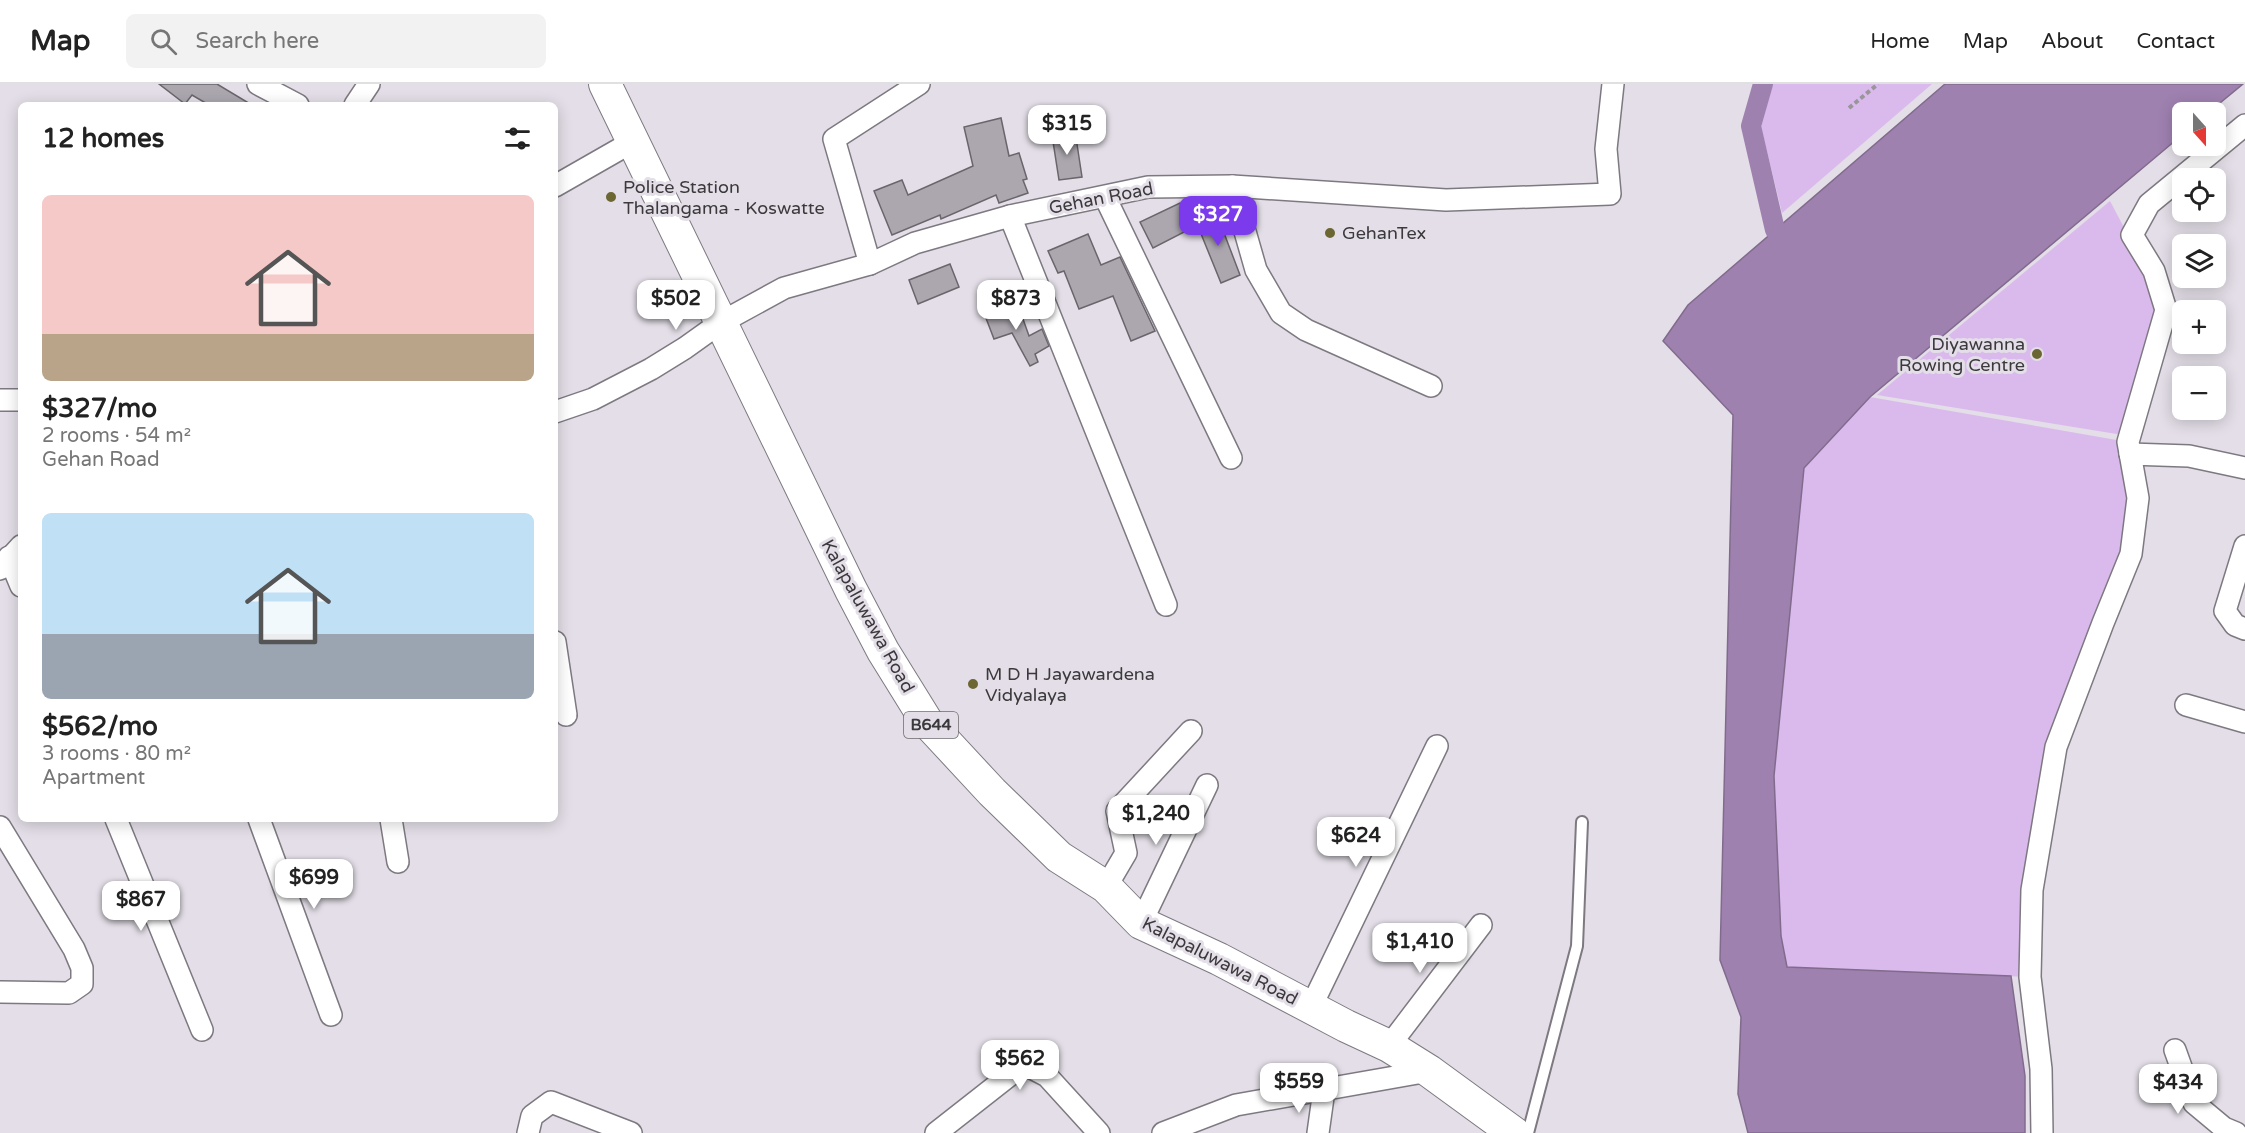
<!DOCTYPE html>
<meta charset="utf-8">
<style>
body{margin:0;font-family:"Varela Round",sans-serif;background:#f2f2f2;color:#222;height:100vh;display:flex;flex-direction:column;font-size:22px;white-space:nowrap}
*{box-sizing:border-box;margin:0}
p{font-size:20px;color:#767676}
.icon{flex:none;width:33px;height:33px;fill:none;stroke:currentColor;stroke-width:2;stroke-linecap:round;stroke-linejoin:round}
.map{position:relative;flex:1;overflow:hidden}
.drawer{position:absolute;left:18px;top:18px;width:540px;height:720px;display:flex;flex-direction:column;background:#fff;border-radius:9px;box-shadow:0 3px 15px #0003}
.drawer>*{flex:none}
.needle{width:39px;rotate:159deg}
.buttons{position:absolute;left:2172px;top:18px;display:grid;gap:12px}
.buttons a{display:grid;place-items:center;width:54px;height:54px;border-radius:9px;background:#fff;box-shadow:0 3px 15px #0003;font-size:30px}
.price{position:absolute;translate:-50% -51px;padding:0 14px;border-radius:12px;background:#fff;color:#222;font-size:20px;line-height:39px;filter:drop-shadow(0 2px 3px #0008)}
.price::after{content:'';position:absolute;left:50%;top:36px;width:18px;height:14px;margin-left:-9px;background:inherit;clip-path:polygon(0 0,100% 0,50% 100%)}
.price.selected{background:#7c3aed;color:#fff}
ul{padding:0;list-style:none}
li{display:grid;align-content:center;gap:12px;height:318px;padding:0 24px}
li span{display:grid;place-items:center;height:186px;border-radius:9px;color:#555}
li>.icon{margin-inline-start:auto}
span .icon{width:108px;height:108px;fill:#fffc;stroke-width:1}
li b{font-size:26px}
h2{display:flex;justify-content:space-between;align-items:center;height:72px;padding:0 24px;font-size:26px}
header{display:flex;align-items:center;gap:36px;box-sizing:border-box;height:84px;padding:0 30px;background:#fff;border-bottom:2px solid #e0e0e0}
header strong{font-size:28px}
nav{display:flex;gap:33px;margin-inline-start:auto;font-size:21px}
.search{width:420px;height:54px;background:#f2f2f2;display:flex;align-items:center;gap:15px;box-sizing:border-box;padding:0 21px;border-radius:9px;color:#767676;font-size:22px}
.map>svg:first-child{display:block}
.green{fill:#dabaec}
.water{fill:#9f81b0;stroke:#816b8d;stroke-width:1.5}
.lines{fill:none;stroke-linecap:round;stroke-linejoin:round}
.canal{stroke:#9f81b0;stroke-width:20}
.building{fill:#aca7af;stroke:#6a656c;stroke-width:1.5}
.lane-casing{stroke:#7e7981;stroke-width:14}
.street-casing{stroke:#7e7981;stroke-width:24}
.primary-casing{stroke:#7e7981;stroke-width:34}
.path{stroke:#99959b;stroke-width:4;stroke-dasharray:4.5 3;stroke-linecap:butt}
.lane{stroke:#fff;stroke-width:10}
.street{stroke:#fff;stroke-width:21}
.primary{stroke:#fff;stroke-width:32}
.poi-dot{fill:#6b6632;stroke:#e3dee7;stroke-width:2}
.labels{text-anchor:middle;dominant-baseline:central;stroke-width:6;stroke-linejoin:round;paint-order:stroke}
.shield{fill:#e3dee7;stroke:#6d6a6f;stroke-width:1.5}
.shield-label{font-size:16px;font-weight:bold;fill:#3b393c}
.poi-label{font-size:18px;fill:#3b393c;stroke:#e3dee7;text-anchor:start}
.street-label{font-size:18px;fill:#3b393c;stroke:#e3dee7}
</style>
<header>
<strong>Map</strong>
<div class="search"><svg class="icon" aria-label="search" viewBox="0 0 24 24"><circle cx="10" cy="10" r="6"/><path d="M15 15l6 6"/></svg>Search here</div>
<nav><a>Home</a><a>Map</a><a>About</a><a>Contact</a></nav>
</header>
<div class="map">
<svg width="2245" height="1049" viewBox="0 0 2245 1049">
<rect width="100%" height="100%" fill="#e3dee7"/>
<g class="green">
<path d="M 1773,0 L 1932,0 L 1782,129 L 1761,43 Z"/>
<path d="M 2110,117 L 2149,191 L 2161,229 L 2123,351 L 1877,311 Z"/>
<path d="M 1870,313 L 2128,358 L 2131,470 L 2056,663 L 2030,893 L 1787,884 L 1781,852 L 1774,692 L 1804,384 Z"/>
</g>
<path class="water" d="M 1945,0 L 2243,0 L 2209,28 L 2182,28 L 2182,51 L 1870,313 L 1804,384 L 1774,692 L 1781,852 L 1787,883 L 2011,892 L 2025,992 L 2025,1049 L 1748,1049 L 1738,1010 L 1741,933 L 1720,876 L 1733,331 L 1663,257 L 1688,221 Z"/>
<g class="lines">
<path class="canal" d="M 1763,0 L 1751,42 L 1775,146"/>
</g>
<g class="building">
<path d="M 159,0 L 217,0 L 252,21 L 209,21 L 192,11 L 185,20 Z"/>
<path d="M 1001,34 L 1009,72 L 1019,69 L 1027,95 L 1023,96 L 1028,109 L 999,119 L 996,111 L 941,135 L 940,131 L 892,151 L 874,107 L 902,96 L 908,111 L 973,82 L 964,43 Z"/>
<path d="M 1075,47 L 1082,93 L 1059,96 L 1052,51 Z"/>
<path d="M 1180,119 L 1192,144 L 1153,164 L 1140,138 Z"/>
<path d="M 1216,128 L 1240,191 L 1221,199 L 1195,135 Z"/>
<path d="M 1088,150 L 1101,181 L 1120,173 L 1155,247 L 1131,257 L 1113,212 L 1079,225 L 1064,187 L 1058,189 L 1048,167 Z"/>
<path d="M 950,180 L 959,203 L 918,220 L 909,196 Z"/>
<path d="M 1017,218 L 1029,252 L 1042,245 L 1049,262 L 1035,270 L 1038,278 L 1030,282 L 1012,249 L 994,255 L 984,229 Z"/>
</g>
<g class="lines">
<defs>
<path id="lane" d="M 1528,1049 L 1577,862 L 1582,738"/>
<g id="street">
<path d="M 258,0 L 298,21"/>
<path d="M 355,21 L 369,0"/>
<path d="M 555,102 L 632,58"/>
<path d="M 1232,102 L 1256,186 L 1281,229 L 1306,246 L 1431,302"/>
<path d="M 1105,113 L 1231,374"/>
<path d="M 1010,132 L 1166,521"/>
<path d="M 870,180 L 834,55 L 919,0"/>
<path d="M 0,316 L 21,316"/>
<path d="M 555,328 L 593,315 L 651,285 L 685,264 L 720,239 L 784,204 L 870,180 L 915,159 L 1010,132 L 1148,103 L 1232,102 L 1446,116 L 1610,110 L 1606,65 L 1613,0"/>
<path d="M 2130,370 L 2189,372 L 2245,384"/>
<path d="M 2245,462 L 2225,527 L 2235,541 L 2245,545"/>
<path d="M 9,473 L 21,502"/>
<path d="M 0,485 L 21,462"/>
<path d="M 555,558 L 566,631"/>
<path d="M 2186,621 L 2245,638"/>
<path d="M 116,735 L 202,946"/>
<path d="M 259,735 L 331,931"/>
<path d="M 391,735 L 398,778"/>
<path d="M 0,743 L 74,865 L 82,884 L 82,900 L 69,909 L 0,908"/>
<path d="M 1106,803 L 1126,769 L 1117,727 L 1191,647"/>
<path d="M 1141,839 L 1207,701"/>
<path d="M 1311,923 L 1437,662"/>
<path d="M 1389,962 L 1481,841"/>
<path d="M 2175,966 L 2194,1019 L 2224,1044 L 2236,1049"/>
<path d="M 528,1049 L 532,1032 L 551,1018 L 631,1049"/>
<path d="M 936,1049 L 1024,980 L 1047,992 L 1099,1049"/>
<path d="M 1163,1049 L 1236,1021 L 1429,987"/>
<path d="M 1318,1049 L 1324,1006"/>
<path d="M 2042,1049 L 2041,985 L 2030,893 L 2032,806 L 2056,663 L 2103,539 L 2131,470 L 2138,414 L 2128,358 L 2166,226 L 2154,187 L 2132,151 L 2149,120 L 2245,41"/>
</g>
<path id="primary" d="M 605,0 L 851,506 L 883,567 L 927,638 L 992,708 L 1059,773 L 1106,803 L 1141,839 L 1219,875 L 1346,942 L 1389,962 L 1429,987 L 1514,1049"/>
</defs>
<use href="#lane" class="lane-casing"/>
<use href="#street" class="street-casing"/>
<use href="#primary" class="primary-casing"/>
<path class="path" d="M 1849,24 L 1878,0"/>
<use href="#lane" class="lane"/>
<use href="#street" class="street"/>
<use href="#primary" class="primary"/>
</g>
<g class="poi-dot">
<circle cx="611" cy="113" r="6"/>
<circle cx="1330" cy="149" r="6"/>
<circle cx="2037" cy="270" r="6"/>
<circle cx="973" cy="600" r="6"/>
</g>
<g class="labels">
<rect class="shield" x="904" y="628" width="54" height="26" rx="4.5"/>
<g class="shield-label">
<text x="931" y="641">B644</text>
</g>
<g class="poi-label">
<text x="623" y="103">Police Station<tspan x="623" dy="21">Thalangama - Koswatte</tspan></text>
<text x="1342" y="149">GehanTex</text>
<text x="2025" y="260" text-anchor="end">Diyawanna<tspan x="2025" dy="21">Rowing Centre</tspan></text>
<text x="985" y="590">M D H Jayawardena<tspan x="985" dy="21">Vidyalaya</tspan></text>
</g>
<g class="street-label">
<text transform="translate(1101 114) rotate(-11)">Gehan Road</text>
<text transform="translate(868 532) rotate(61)">Kalapaluwawa Road</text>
<text transform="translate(1220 877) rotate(27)">Kalapaluwawa Road</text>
</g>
</g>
</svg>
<div class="buttons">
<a><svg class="needle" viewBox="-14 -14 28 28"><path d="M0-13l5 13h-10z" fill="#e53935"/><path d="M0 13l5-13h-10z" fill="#767676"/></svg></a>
<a><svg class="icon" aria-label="locate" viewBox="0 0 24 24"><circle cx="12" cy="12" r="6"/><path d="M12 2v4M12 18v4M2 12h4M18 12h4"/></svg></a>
<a><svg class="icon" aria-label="layers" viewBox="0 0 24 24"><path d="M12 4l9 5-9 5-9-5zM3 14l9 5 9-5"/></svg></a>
<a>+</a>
<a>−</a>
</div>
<b class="price" style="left:1067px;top:72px">$315</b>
<b class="price selected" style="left:1218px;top:163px">$327</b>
<b class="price" style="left:676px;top:247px">$502</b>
<b class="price" style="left:1016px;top:247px">$873</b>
<b class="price" style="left:1156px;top:762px">$1,240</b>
<b class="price" style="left:1356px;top:784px">$624</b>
<b class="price" style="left:314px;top:826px">$699</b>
<b class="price" style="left:141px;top:848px">$867</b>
<b class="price" style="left:1420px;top:890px">$1,410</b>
<b class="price" style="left:1020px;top:1007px">$562</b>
<b class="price" style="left:1299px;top:1030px">$559</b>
<b class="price" style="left:2178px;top:1031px">$434</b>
<section class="drawer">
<h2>12 homes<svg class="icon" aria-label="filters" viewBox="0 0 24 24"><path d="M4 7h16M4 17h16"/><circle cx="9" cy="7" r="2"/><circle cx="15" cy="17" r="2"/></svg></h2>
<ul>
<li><span style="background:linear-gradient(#f6c9c9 75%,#b9a48a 0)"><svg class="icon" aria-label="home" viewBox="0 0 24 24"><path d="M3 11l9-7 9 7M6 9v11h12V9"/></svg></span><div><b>$327/mo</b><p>2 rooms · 54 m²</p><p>Gehan Road</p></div></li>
<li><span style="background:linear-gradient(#bfe0f5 65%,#9aa5b1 0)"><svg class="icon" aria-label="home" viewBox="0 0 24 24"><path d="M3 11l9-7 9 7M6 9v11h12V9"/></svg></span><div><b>$562/mo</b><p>3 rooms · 80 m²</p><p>Apartment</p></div></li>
</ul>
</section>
</div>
